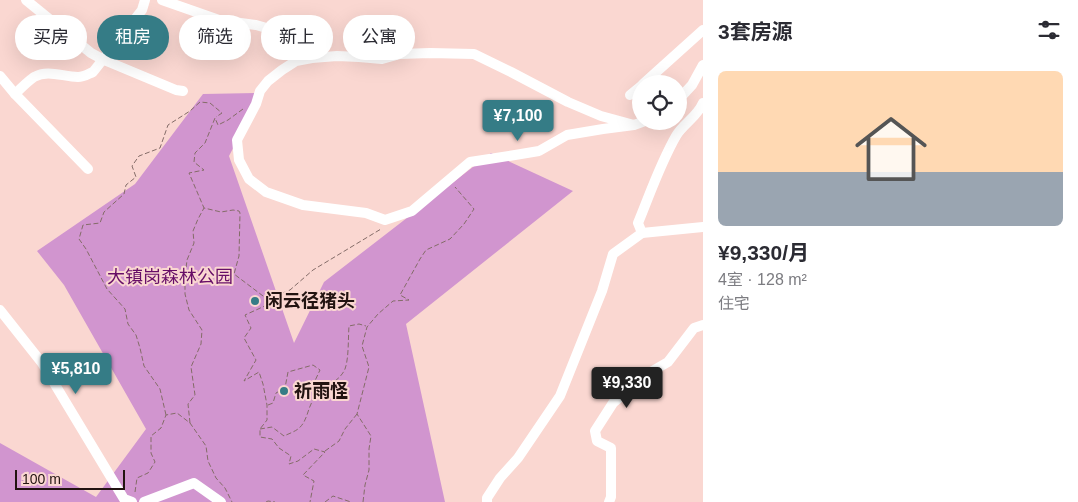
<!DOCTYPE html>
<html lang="zh">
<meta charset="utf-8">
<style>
body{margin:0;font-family:Helvetica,"Noto Sans SC",sans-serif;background:#f2f2f3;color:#2b2b33;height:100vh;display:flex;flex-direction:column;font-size:19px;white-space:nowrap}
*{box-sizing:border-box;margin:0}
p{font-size:16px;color:#7c7c81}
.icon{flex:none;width:28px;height:28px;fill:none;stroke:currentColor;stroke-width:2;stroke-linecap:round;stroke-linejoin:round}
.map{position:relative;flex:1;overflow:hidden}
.drawer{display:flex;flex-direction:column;background:#fff;width:375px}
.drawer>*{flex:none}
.guide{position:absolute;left:15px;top:15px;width:475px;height:45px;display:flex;gap:10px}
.tools{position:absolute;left:632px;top:75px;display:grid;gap:10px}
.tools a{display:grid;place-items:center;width:55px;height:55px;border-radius:50%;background:#fff;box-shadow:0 5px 20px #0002;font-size:25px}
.scale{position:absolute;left:15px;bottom:12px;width:110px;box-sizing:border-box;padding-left:5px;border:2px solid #221311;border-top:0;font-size:14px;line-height:18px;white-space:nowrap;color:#221311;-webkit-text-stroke:4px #fad7d1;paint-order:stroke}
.price{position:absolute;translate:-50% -42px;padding:0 11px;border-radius:5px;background:#357c86;color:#fff;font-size:16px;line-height:32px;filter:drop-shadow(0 1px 2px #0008)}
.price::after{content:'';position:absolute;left:50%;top:30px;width:15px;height:11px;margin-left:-8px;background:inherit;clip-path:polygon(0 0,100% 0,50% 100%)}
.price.on{background:#222;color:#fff}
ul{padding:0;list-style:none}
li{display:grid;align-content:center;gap:10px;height:265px;padding:0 15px}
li+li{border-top:1px solid #e1e1e2}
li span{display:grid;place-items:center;height:155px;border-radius:8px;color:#555}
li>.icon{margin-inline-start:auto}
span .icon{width:90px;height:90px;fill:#fffc;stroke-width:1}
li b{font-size:21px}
h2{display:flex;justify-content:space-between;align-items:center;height:60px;padding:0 15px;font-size:21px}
.chip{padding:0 18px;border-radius:22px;background:#fff;box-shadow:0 5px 20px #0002;font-size:18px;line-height:45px}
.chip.on{background:#357c86;color:#fff}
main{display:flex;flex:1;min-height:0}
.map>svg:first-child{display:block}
.green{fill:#d195cf}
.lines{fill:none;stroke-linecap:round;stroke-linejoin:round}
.path{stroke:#846c68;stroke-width:1;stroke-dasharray:5 2.5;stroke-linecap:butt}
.minor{stroke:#fff;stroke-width:10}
.poi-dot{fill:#357c86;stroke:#fad7d1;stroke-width:2}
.labels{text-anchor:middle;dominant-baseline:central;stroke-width:4;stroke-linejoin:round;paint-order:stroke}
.park-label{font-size:18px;fill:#670e67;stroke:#fad7d1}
.poi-label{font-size:18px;font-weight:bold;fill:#221311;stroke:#fad7d1;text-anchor:start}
</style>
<main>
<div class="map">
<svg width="703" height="502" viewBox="0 0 703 502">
<rect width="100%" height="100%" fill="#fad7d1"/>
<path class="green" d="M 262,93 L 229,156 L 294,343 L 324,282 L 491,153 L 573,191 L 406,324 L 445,502 L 0,502 L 0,443 L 96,497 L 146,429 L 64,285 L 37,251 L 135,184 L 203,94 Z"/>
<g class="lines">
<g class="path">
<path d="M 243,109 L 228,120 L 218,125 L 215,118 L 205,143 L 195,153 L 194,162 L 204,170 L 189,173 L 204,208 L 221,212 L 233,210 L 239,211 L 240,213 L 239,256 L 234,274 L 267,299 L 267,305 L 245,315 L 251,328 L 244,338 L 256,360 L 244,381 L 259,372 L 263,384 L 267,405 L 267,420 L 260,429 L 260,437 L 272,439 L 279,448 L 291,456 L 289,464 L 298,461 L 314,449 L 325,452 L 303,475 L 314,481 L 310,502"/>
<path d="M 268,299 L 290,290 L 313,270 L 381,229"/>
<path d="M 268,405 L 273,403 L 276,393 L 285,388 L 288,372 L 313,365 L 320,370 L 313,385 L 324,383 L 329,384"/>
<path d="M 166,415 L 160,389 L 144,366 L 140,348 L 136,335 L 128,324 L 125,309 L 107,289 L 86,249 L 79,239 L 83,225 L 100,223 L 104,212 L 124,194 L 126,185 L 136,177 L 132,166 L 139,156 L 160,148 L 168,125 L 190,111 L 200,102 L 210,103 L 222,113 L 216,117"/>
<path d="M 190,423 L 188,404 L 195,395 L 191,367 L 201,344 L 202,330 L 189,310 L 185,294 L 185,277 L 187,260 L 194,243 L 193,231 L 198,219 L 204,208"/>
<path d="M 260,429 L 272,427 L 284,436 C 288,434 294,432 298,429 C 307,422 307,411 312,402 C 320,388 339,383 345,369 C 349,358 348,339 349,326 L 359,324 L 366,326"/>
<path d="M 325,451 L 339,441 L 345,429 L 357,414"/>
<path d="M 135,492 L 137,478 L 148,473 L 155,462 L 151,453 L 151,436 L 161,428 L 166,415 L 177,413 L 190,423 L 206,446 L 208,461 L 216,478 L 225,488 L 232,502"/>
<path d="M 266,502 L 268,501 L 275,502"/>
<path d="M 325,502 L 333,496 L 351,502"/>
<path d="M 363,502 L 365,485 L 369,470 L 369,449 L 371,436 L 357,414 L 369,367 L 362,346 L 367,327 L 378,314 L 393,301 L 409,300 L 400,295 L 420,259 L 426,250 L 450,239 L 464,224 L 474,209 L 455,187"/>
</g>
<g class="minor">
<path d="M 26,0 L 91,53 L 104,60 L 176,90 L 183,91"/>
<path d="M 162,0 L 219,20 L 256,25 L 284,33 L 297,43"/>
<path d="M 0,76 L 15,94 L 88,169"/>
<path d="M 643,84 L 703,30"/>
<path d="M 15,94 C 21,88 27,82 34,77 C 48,69 63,77 78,77 C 84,77 88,74 93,72 L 142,10 L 145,0"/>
<path d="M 630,95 L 641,86"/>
<path d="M 679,99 L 692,85 L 703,65"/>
<path d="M 634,125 L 601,116 L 568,102 L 511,72 L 474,54 L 430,53 L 400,54 L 382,59 L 359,57 L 337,56 L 312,58 L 296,61 L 282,70 L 268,81 L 260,91 L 256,104 L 237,140 L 239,160 L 249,179 L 266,192 L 303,205 L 366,213 L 385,220 L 412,211 L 470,162 L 515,155 L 539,151 L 567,135 L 603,129 L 634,125 L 645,121"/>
<path d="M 642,233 L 638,223 C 650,194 660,164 676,136 C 683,124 697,117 703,103"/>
<path d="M 0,310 L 42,363 L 124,499 L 132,502"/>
<path d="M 144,502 L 194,483 L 221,502"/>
<path d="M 487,502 L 487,498 L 500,478 L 518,458 L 560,396 L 602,291 L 613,254 L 642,233 L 703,227"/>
<path d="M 609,502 L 611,497 L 611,448 L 597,441 L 595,431 L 613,403 L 649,373 L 668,362 L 694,328 L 703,325"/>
</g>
</g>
<g class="poi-dot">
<circle cx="255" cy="301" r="5"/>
<circle cx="284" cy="391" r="5"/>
</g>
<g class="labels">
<g class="park-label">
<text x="170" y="277">大镇岗森林公园</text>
</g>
<g class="poi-label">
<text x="265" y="301">闲云径猪头</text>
<text x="294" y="391">祈雨怪</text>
</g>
</g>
</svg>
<div class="tools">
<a><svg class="icon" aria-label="locate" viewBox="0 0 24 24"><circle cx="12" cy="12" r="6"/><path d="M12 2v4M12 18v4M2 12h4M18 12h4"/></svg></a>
</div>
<div class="scale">100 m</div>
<b class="price" style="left:518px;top:142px">¥7,100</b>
<b class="price" style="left:76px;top:395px">¥5,810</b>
<b class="price on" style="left:627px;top:409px">¥9,330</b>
<div class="guide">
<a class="chip">买房</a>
<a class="chip on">租房</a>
<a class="chip">筛选</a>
<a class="chip">新上</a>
<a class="chip">公寓</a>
</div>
</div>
<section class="drawer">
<h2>3套房源<svg class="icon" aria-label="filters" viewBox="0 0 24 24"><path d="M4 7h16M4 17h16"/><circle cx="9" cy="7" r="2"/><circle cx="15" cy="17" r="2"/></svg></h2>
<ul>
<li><span style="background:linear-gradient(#ffd9b3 65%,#9aa5b1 0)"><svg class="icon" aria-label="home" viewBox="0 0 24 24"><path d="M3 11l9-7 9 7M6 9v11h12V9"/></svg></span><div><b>¥9,330/月</b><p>4室 · 128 m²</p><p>住宅</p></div></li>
</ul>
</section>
</main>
